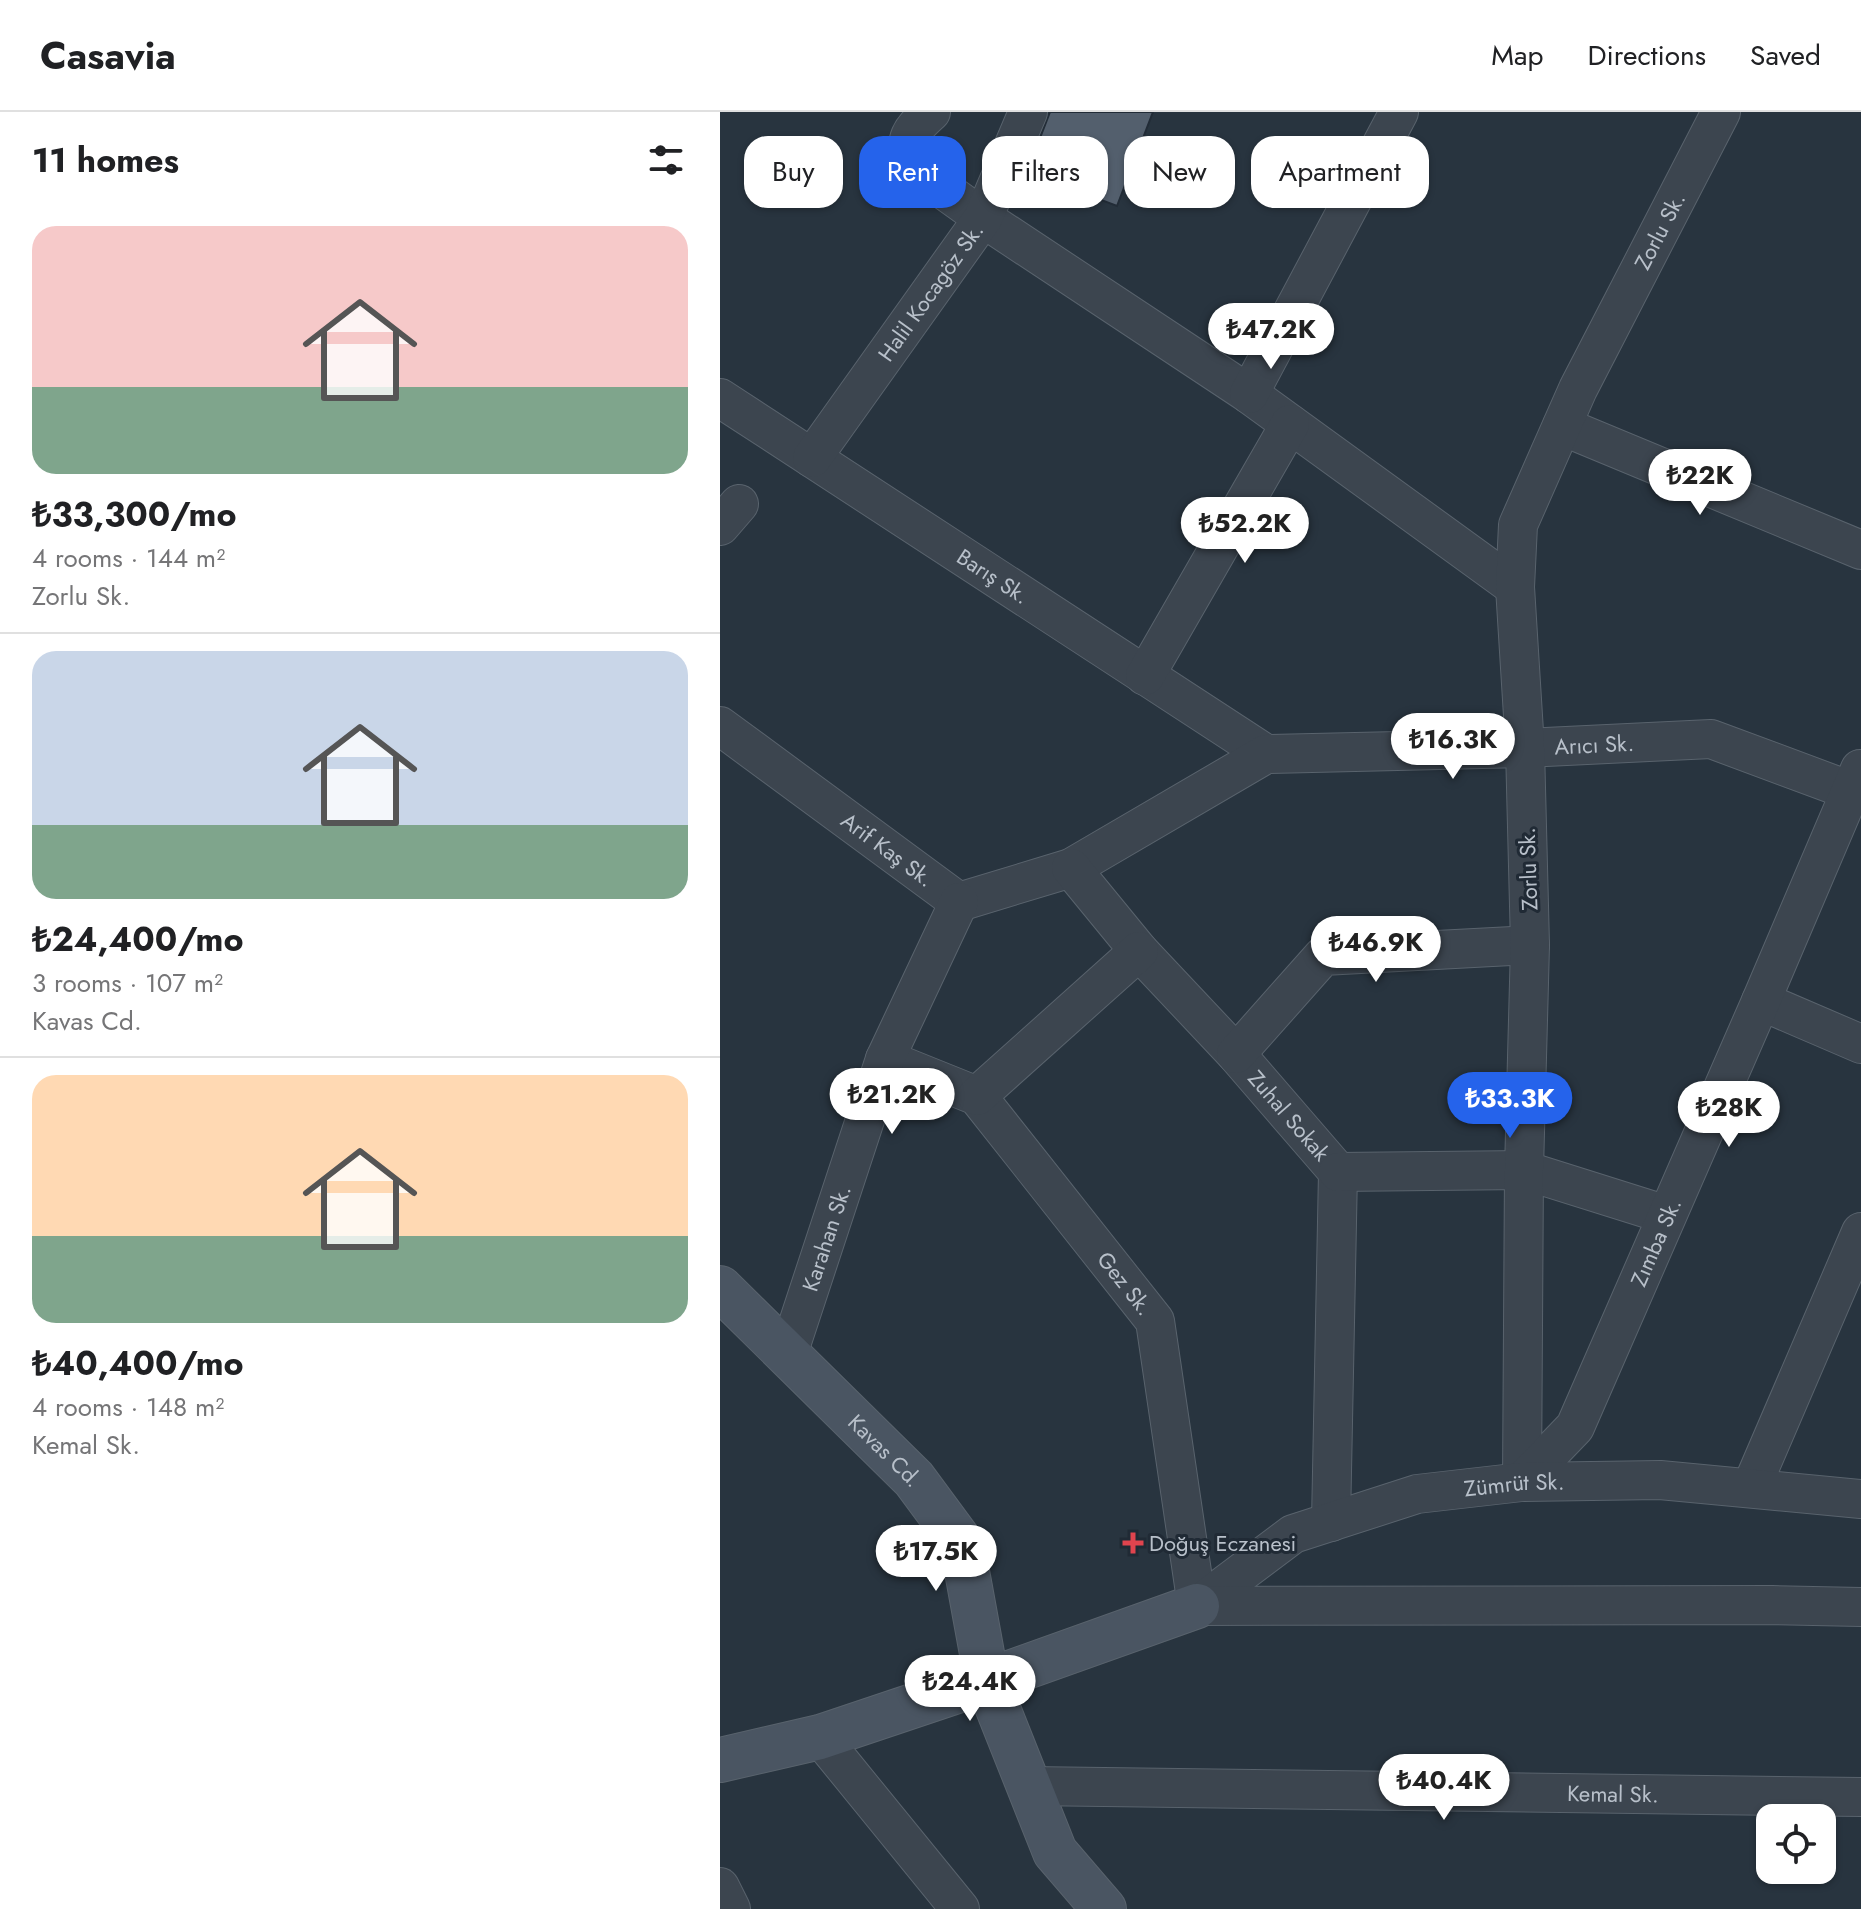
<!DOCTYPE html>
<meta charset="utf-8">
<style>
body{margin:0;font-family:Jost,sans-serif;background:#f6f6f6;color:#202124;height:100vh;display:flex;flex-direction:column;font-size:30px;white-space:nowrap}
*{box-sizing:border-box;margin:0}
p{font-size:26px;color:#757577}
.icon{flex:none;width:44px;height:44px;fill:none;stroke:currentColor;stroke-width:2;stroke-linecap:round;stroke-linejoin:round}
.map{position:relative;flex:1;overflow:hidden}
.sheet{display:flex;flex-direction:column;background:#fff;width:720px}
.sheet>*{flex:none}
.banner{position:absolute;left:24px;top:24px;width:760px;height:72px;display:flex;gap:16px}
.tools{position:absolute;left:1036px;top:1692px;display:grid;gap:16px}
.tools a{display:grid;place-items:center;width:80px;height:80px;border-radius:16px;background:#fff;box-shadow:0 2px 6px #0004;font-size:40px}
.price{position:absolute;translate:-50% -68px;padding:0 18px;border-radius:28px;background:#fff;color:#222;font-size:26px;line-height:52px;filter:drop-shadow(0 2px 4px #0008)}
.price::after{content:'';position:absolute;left:50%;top:48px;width:24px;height:18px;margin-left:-12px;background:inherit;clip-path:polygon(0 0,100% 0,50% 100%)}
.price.active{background:#2563eb;color:#fff}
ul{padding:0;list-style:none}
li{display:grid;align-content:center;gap:16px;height:424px;padding:0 32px}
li+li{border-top:2px solid #e0e0e0}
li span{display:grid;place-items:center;height:248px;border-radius:24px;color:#555}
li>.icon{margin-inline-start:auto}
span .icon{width:144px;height:144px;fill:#fffc;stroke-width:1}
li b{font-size:34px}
h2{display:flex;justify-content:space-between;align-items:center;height:96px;padding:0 32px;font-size:34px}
.tag{padding:0 28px;border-radius:24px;background:#fff;box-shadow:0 2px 6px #0004;font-size:28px;line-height:72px}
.tag.active{background:#2563eb;color:#fff}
header{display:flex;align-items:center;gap:48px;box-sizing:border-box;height:112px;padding:0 40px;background:#fff;border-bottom:2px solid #e0e0e0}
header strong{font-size:38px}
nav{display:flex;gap:44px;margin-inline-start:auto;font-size:28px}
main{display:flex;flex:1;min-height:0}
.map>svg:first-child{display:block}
.building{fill:#535f6d;stroke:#222c37;stroke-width:2}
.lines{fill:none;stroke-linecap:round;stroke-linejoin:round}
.street-casing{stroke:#59636d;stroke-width:40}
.secondary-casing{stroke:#59636d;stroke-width:46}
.street{stroke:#3c454f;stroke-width:38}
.secondary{stroke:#4a5562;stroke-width:44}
.health-dot{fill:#e0444e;stroke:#202a35;stroke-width:3}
.labels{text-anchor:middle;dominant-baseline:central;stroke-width:6;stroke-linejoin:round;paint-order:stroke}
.street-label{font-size:22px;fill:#b8c0ca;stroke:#202a35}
.poi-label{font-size:22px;fill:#b8c0ca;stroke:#202a35;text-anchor:start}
</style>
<header>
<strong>Casavia</strong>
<nav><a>Map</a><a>Directions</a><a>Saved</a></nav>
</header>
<main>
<section class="sheet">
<h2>11 homes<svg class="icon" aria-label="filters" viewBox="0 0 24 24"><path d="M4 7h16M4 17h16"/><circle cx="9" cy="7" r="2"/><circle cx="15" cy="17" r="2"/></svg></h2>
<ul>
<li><span style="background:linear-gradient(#f6c9c9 65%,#7fa58c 0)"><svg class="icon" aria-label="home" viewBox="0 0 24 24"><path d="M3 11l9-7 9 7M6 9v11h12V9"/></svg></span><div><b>₺33,300/mo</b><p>4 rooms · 144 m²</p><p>Zorlu Sk.</p></div></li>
<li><span style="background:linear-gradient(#c9d6e8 70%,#7fa58c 0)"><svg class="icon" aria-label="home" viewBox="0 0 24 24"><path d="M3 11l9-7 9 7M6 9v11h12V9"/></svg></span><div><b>₺24,400/mo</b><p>3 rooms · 107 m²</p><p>Kavas Cd.</p></div></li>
<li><span style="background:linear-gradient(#ffd9b3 65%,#7fa58c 0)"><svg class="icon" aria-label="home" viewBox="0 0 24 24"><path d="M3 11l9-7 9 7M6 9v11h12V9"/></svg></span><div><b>₺40,400/mo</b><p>4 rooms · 148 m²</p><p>Kemal Sk.</p></div></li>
</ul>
</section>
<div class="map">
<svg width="1141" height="1797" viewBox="0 0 1141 1797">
<rect width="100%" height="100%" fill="#28343f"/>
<path class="building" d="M 330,0 L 433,0 L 397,94 L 307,60 Z"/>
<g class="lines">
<defs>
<g id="street">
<path d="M 211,0 C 191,18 182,27 192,55 L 263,106 L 529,282 L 795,475"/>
<path d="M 529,282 L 679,0"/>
<path id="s1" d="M 0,286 L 546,642"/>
<path d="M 842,314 L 1141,438"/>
<path id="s2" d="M 92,346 L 263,106 L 308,0"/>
<path d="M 0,414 L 19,392"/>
<path d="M 425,564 L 570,312"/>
<path id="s3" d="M 0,614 L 239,790 L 351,756 L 546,642 L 805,636 L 991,627 L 1131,679"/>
<path id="s4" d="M 351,756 L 419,839 L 516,942 L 618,1060 L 611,1410"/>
<path d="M 1041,889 L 1141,932"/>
<path d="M 516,942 L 603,844 L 810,833"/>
<path id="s5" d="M 165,947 L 257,984 L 435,1209 L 477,1494"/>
<path d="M 257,984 L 419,839"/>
<path d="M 618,1060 L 804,1058 L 947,1103"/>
<path id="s6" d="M 68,1242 L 165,947 L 239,790"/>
<path id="s7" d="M 802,1370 L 804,1058 L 810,833 L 805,636 L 795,475 L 798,413 L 858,277 L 1001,0"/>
<path id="s8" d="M 802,1370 L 855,1315 L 1041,889 L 1140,657"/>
<path d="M 1031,1376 L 1141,1120"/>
<path id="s9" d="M 477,1494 L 573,1422 L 697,1382 L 802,1370 L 940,1368 L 1141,1387"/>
<path d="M 477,1494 L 1052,1493 L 1141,1495"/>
<path d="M 100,1625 L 240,1797"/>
<path id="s10" d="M 309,1674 L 1141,1685"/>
<path d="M 0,1775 L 11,1797"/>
</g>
<g id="secondary">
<path id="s11" d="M 0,1176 L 194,1367 L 242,1432 L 267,1569 L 335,1740 L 384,1797"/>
<path d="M 0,1648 L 100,1625 L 267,1569 L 477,1494"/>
</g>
</defs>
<use href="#street" class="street-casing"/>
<use href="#secondary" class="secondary-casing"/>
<use href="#street" class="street"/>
<use href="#secondary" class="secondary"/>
</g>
<path class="health-dot" d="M409 1419h8v8h8v8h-8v8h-8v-8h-8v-8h8z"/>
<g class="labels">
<g class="street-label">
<text stroke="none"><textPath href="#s7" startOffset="1284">Zorlu Sk.</textPath></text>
<text stroke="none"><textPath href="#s2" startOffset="204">Halil Kocagöz Sk.</textPath></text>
<text stroke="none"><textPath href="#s1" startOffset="326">Barış Sk.</textPath></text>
<text stroke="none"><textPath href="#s3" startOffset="968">Arıcı Sk.</textPath></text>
<text stroke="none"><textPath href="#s3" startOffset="208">Arif Kaş Sk.</textPath></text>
<text transform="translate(808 757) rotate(-92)">Zorlu Sk.</text>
<text stroke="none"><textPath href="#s4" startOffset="330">Zuhal Sokak</textPath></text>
<text stroke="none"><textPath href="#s6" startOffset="122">Karahan Sk.</textPath></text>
<text stroke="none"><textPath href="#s8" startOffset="278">Zımba Sk.</textPath></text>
<text stroke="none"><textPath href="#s5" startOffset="338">Gez Sk.</textPath></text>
<text stroke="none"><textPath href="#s11" startOffset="232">Kavas Cd.</textPath></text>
<text stroke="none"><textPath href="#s9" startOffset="348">Zümrüt Sk.</textPath></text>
<text stroke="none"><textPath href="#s10" startOffset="584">Kemal Sk.</textPath></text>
</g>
<g class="poi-label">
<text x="429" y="1431">Doğuş Eczanesi</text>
</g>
</g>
</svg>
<div class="tools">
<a><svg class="icon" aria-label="locate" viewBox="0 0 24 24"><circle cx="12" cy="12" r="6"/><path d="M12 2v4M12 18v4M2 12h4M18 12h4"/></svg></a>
</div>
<b class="price" style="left:551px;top:259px">₺47.2K</b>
<b class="price" style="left:980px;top:405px">₺22K</b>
<b class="price" style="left:525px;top:453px">₺52.2K</b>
<b class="price" style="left:733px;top:669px">₺16.3K</b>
<b class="price" style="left:656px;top:872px">₺46.9K</b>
<b class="price" style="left:172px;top:1024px">₺21.2K</b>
<b class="price active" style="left:790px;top:1028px">₺33.3K</b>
<b class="price" style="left:1009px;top:1037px">₺28K</b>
<b class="price" style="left:216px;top:1481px">₺17.5K</b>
<b class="price" style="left:250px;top:1611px">₺24.4K</b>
<b class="price" style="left:724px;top:1710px">₺40.4K</b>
<div class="banner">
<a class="tag">Buy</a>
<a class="tag active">Rent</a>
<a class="tag">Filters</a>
<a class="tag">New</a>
<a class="tag">Apartment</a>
</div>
</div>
</main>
